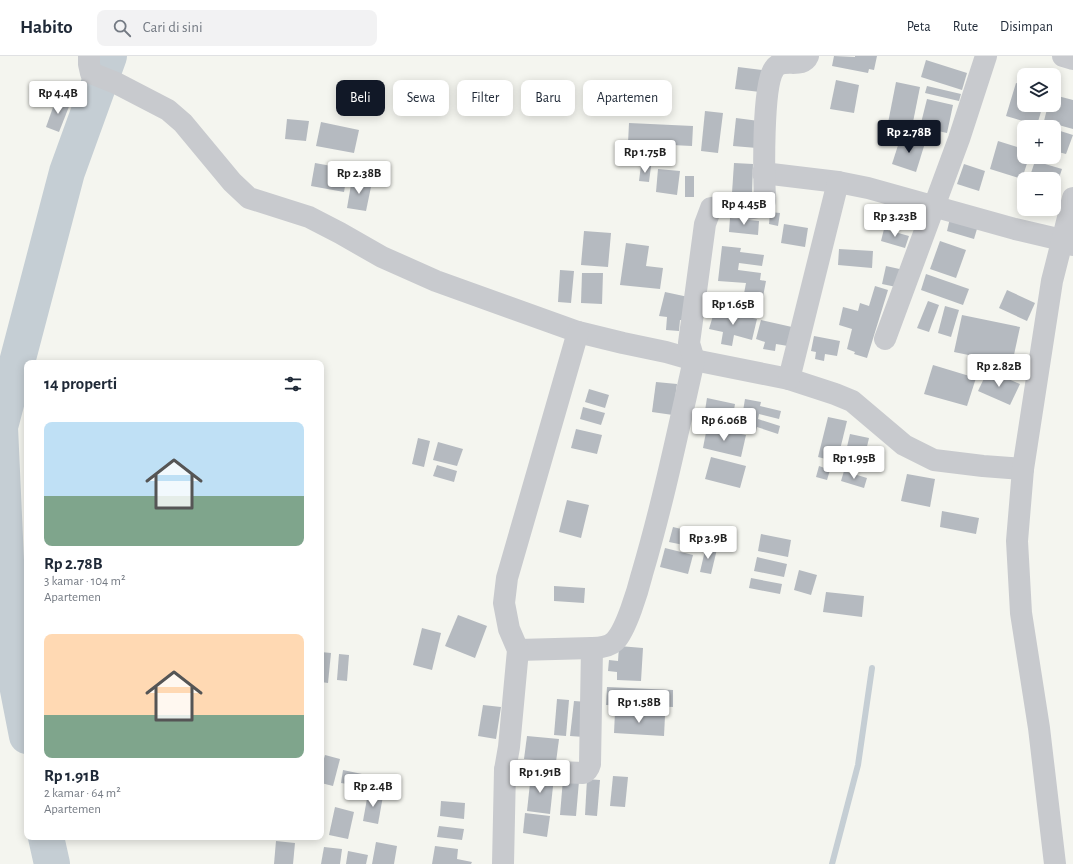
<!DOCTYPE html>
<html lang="id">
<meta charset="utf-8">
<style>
body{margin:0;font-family:"Alegreya Sans",sans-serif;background:#f2f2f3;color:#1f2937;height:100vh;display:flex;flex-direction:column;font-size:15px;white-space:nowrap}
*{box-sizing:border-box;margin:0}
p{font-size:13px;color:#747a83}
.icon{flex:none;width:22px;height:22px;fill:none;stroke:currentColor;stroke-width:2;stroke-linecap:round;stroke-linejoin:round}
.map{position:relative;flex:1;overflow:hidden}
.details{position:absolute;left:24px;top:304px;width:300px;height:480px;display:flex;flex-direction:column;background:#fff;border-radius:8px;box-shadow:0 2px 10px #0003}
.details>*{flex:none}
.hud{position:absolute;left:336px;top:24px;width:380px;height:36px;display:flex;gap:8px}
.controls{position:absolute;left:1017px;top:12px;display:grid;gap:8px}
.controls a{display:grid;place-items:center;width:44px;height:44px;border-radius:8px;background:#fff;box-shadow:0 2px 10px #0003;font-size:20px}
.price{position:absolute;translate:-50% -34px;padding:0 9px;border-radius:4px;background:#fff;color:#222;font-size:13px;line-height:26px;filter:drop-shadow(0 1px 2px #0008)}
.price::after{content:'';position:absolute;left:50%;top:24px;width:12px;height:9px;margin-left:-6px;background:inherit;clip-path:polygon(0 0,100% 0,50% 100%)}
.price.on{background:#111827;color:#fff}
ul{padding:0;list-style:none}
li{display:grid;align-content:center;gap:8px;height:212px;padding:0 20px}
li span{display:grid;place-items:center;height:124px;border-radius:8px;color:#555}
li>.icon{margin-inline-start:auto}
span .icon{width:72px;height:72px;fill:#fffc;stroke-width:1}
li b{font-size:17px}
h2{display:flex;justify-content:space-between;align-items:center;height:48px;padding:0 20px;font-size:17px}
.pill{padding:0 14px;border-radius:8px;background:#fff;box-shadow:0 2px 10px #0003;font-size:14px;line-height:36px}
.pill.on{background:#111827;color:#fff}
header{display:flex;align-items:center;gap:24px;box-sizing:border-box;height:56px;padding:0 20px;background:#fff;border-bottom:1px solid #e0e1e3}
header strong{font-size:19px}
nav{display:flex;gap:22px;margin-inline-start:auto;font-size:14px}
.search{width:280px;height:36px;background:#f2f2f3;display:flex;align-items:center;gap:10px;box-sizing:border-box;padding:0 14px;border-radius:8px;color:#747a83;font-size:15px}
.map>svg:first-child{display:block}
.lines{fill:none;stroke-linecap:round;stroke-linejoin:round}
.stream{stroke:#c5ced4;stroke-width:6}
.river{stroke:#c5ced4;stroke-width:36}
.building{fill:#b5bac0}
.minor{stroke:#c8cace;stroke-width:22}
</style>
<header>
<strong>Habito</strong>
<div class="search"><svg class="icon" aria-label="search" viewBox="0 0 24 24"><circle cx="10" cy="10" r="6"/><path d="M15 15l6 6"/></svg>Cari di sini</div>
<nav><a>Peta</a><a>Rute</a><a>Disimpan</a></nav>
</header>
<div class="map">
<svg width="1073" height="808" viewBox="0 0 1073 808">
<rect width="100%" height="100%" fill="#f4f5ef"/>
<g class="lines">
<g class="stream">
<path d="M 48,788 L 65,808"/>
<path d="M 832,808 L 858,709 L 872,612"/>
</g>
<g class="river">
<path d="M 27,680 L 10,593 L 0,371 L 67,116 L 109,0"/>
<path d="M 46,781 L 52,808"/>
</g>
</g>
<g class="building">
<path d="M 834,0 L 855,1 L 855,0 L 877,0 L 874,14 L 869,13 L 868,17 L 832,10 Z"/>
<path d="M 926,4 L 967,17 L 962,34 L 921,21 Z"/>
<path d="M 738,11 L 762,14 L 760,36 L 735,33 Z"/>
<path d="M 836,24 L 859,29 L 854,57 L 830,53 Z"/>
<path d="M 896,26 L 920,31 L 912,71 L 888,67 Z"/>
<path d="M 1016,27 L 1024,29 L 1024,49 L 1043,49 L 1037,69 L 1006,60 Z"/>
<path d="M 927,30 L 961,38 L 959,45 L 925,37 Z"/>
<path d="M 1054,39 L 1073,44 L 1073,73 L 1044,65 L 1048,49 L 1054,49 Z"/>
<path d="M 56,43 L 70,48 L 59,76 L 46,71 Z"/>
<path d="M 927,43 L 953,49 L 947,77 L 920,71 Z"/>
<path d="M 705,55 L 723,57 L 718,97 L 701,95 Z"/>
<path d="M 736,62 L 759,65 L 757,92 L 733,90 Z"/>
<path d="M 287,63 L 309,65 L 306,85 L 285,83 Z"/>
<path d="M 321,66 L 359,74 L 354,97 L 316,90 Z"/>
<path d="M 629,67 L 693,70 L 692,90 L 651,88 L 650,99 L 630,97 L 631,87 L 628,87 Z"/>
<path d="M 1054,73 L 1073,79 L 1066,98 L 1054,95 Z"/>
<path d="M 901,80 L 925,87 L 916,116 L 892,108 Z"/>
<path d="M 998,85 L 1024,93 L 1024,101 L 1029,101 L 1022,123 L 990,113 Z"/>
<path d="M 1035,105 L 1062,113 L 1054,137 L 1054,123 L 1029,123 Z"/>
<path d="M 315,107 L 348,113 L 344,136 L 311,130 Z"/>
<path d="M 734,107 L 753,108 L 752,138 L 732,137 Z"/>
<path d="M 964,108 L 985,115 L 979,135 L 957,128 Z"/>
<path d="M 641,109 L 651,110 L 649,126 L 639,125 Z"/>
<path d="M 658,113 L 680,115 L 677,139 L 656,136 Z"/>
<rect x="685" y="120" width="9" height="21"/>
<path d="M 352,123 L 372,126 L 366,155 L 347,152 Z"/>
<path d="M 770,156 L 780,157 L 778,170 L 769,168 Z"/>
<path d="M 951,158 L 979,166 L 974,183 L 947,175 Z"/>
<path d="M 730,162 L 759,165 L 758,179 L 729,176 Z"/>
<path d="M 784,168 L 808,172 L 805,191 L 781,187 Z"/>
<path d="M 884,173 L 909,180 L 905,192 L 881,185 Z"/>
<path d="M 584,175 L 611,177 L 608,211 L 581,209 Z"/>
<path d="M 940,185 L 966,194 L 956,222 L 930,213 Z"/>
<path d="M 626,187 L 649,190 L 646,210 L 663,212 L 660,233 L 620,229 Z"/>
<path d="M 722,190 L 741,192 L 740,196 L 764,199 L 762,210 L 739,207 L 738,214 L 761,217 L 760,224 L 766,225 L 762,246 L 743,243 L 746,227 L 718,225 Z"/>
<path d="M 839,193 L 873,195 L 872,212 L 838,209 Z"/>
<path d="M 886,210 L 904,214 L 901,232 L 882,228 Z"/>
<path d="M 560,214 L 574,215 L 571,247 L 558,246 Z"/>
<path d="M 582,217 L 603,217 L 602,248 L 581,247 Z"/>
<path d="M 926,218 L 969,233 L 963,249 L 921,234 Z"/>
<path d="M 875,230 L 888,234 L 867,302 L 854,298 L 855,296 L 847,293 L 852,273 L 839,269 L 843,251 L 858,255 L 860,247 L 869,250 Z"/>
<path d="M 1007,234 L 1035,247 L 1027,265 L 999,252 Z"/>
<path d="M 665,236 L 693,242 L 688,265 L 680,264 L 679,275 L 666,274 L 667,261 L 659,260 Z"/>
<path d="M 928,245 L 939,249 L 929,276 L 917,272 Z"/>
<path d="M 945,250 L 959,254 L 951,281 L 938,277 Z"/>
<path d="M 715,253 L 757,263 L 752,284 L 734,279 L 732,290 L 721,288 L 723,276 L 709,273 Z"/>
<path d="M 962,259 L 1020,271 L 1012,308 L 954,296 Z"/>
<path d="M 761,264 L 792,271 L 788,290 L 776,288 L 775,295 L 763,293 L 765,286 L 756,283 Z"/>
<path d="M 814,280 L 840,285 L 837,300 L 825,298 L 824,305 L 815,303 L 816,296 L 811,295 Z"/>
<path d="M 933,309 L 976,322 L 967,350 L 924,338 Z"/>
<path d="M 988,314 L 1020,328 L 1010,349 L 978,335 Z"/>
<path d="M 656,326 L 677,328 L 673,359 L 652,356 Z"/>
<path d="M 589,333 L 609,339 L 605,352 L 585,346 Z"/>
<path d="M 707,342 L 735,348 L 732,366 L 704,361 Z"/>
<path d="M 745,343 L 761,346 L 760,350 L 781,355 L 779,363 L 759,358 L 758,363 L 780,370 L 778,378 L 757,371 L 756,375 L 740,373 Z"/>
<path d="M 583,351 L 605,357 L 601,369 L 580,363 Z"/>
<path d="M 828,361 L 847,365 L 837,406 L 818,401 Z"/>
<path d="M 707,371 L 746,379 L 741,401 L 703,392 Z"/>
<path d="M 576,373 L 602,379 L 597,398 L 571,392 Z"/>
<path d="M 850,378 L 869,382 L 862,412 L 843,408 Z"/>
<path d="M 418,382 L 430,385 L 424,411 L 412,408 Z"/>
<path d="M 438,386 L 463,393 L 457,410 L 433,404 Z"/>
<path d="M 711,401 L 746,410 L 740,432 L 705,423 Z"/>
<path d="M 437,409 L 457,415 L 454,426 L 433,420 Z"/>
<path d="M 819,410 L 830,414 L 827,424 L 816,421 Z"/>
<path d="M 844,415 L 867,422 L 864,432 L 841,425 Z"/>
<path d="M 907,418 L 935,423 L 930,451 L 901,445 Z"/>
<path d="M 567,444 L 589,449 L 581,482 L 559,476 Z"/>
<path d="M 942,455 L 979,462 L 976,478 L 940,471 Z"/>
<path d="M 673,471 L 702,478 L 698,492 L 669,486 Z"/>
<path d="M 761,478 L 791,484 L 788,501 L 758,495 Z"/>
<path d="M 706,490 L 717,493 L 711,518 L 700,516 Z"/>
<path d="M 665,492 L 693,499 L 688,518 L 660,511 Z"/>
<path d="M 757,501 L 787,508 L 784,521 L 754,515 Z"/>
<path d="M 799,514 L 817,519 L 811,539 L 794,534 Z"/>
<path d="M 751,522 L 782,528 L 780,538 L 749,532 Z"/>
<path d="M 554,530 L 585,532 L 584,547 L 554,545 Z"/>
<path d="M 826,536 L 864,540 L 862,561 L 823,556 Z"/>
<path d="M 458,559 L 487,570 L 475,602 L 445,590 Z"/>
<path d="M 422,572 L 441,577 L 432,614 L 413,609 Z"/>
<path d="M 619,590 L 643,592 L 641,625 L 617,624 L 617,616 L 608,615 L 609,604 L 618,605 Z"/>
<path d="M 321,596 L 331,597 L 328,627 L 321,626 Z"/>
<path d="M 339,598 L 349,599 L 347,625 L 337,624 Z"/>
<path d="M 607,631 L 673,634 L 673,651 L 606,649 Z"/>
<path d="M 557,643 L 569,644 L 566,680 L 554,679 Z"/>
<path d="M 574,645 L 588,646 L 584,681 L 570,680 Z"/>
<path d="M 483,649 L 501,651 L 496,683 L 478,680 Z"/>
<path d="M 615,656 L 665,660 L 664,680 L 614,677 Z"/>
<path d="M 527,680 L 559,683 L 556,706 L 524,703 Z"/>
<path d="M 325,699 L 340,703 L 333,730 L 321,727 L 321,713 Z"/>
<path d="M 343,714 L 362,718 L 360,730 L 341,727 Z"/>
<path d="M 531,718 L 554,721 L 550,758 L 527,755 Z"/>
<path d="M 613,720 L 628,721 L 625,751 L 610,750 Z"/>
<path d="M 563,723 L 579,725 L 576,760 L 560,759 Z"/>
<path d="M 587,723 L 600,724 L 597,760 L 585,759 Z"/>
<path d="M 368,737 L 383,740 L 378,768 L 363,765 Z"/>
<path d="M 441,745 L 465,747 L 464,763 L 440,760 Z"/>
<path d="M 321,748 L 323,748 L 322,762 L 321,762 Z"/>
<path d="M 335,751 L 354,756 L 348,783 L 329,779 Z"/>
<path d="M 525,757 L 550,760 L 547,781 L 523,777 Z"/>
<path d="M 439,770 L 464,773 L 462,784 L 437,781 Z"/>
<path d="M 276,785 L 295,787 L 293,808 L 274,808 Z"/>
<path d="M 376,786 L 397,790 L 394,808 L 372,808 Z"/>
<path d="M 435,790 L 458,793 L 457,803 L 472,806 L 471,808 L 432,808 Z"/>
<path d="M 324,791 L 342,793 L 340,808 L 321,808 Z"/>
<path d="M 348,795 L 368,799 L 366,808 L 346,808 Z"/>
</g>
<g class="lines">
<g class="minor">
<path d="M 89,0 L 89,8 L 91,17 L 116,27 L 168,54 L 183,67 L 232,126 L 249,142 L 309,161 L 340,177 L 382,201 L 436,225 L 578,276 L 623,287 L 666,296 L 694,304 L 789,323 L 835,338 L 852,345 L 904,389 L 934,404 L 983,410 L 1023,413"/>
<path d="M 1063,0 L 1073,3"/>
<path d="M 763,117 L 838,126 L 868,132 L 1015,173 L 1062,184 L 1073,189"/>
<path d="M 885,283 L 959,83 L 986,0"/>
<path d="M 789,323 L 838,126"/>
<path d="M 518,594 L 592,592"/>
<path d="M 505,714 L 583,717 C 588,715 589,712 590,708 L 592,592 C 600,592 609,591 615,585 C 626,574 638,534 642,518 C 663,447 678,375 694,304 L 689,287 L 705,168 L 711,152 L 724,150 L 748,153 L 758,151 L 765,145 C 764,121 762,31 774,13 C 782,0 802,14 808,0"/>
<path d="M 503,808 L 505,714 L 509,691 L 518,594 L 509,573 L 504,547 L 507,522 L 578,276"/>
<path d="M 1055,808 L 1039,672 L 1021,557 L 1017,485 L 1023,413 L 1052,225 L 1073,142"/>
</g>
</g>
</svg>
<div class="controls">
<a><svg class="icon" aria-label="layers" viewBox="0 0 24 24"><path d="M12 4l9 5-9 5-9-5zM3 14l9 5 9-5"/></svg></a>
<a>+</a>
<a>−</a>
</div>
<b class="price" style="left:58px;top:59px">Rp 4.4B</b>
<b class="price on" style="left:909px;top:98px">Rp 2.78B</b>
<b class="price" style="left:645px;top:118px">Rp 1.75B</b>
<b class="price" style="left:359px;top:139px">Rp 2.38B</b>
<b class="price" style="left:744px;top:170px">Rp 4.45B</b>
<b class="price" style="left:895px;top:182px">Rp 3.23B</b>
<b class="price" style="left:733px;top:270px">Rp 1.65B</b>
<b class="price" style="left:999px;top:332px">Rp 2.82B</b>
<b class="price" style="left:724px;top:386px">Rp 6.06B</b>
<b class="price" style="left:854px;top:424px">Rp 1.95B</b>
<b class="price" style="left:708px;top:504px">Rp 3.9B</b>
<b class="price" style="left:639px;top:668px">Rp 1.58B</b>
<b class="price" style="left:540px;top:738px">Rp 1.91B</b>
<b class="price" style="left:373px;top:752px">Rp 2.4B</b>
<div class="hud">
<a class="pill on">Beli</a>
<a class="pill">Sewa</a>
<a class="pill">Filter</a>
<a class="pill">Baru</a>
<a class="pill">Apartemen</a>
</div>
<section class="details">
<h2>14 properti<svg class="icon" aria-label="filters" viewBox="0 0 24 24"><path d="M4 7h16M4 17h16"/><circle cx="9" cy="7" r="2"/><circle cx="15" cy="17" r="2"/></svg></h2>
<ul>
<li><span style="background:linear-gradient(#bfe0f5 60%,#7fa58c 0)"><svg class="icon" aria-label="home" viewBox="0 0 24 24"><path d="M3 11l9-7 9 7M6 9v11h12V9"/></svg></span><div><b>Rp 2.78B</b><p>3 kamar · 104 m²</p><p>Apartemen</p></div></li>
<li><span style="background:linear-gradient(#ffd9b3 65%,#7fa58c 0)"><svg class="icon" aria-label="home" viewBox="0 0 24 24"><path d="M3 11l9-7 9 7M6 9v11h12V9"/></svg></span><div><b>Rp 1.91B</b><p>2 kamar · 64 m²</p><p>Apartemen</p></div></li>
</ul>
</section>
</div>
